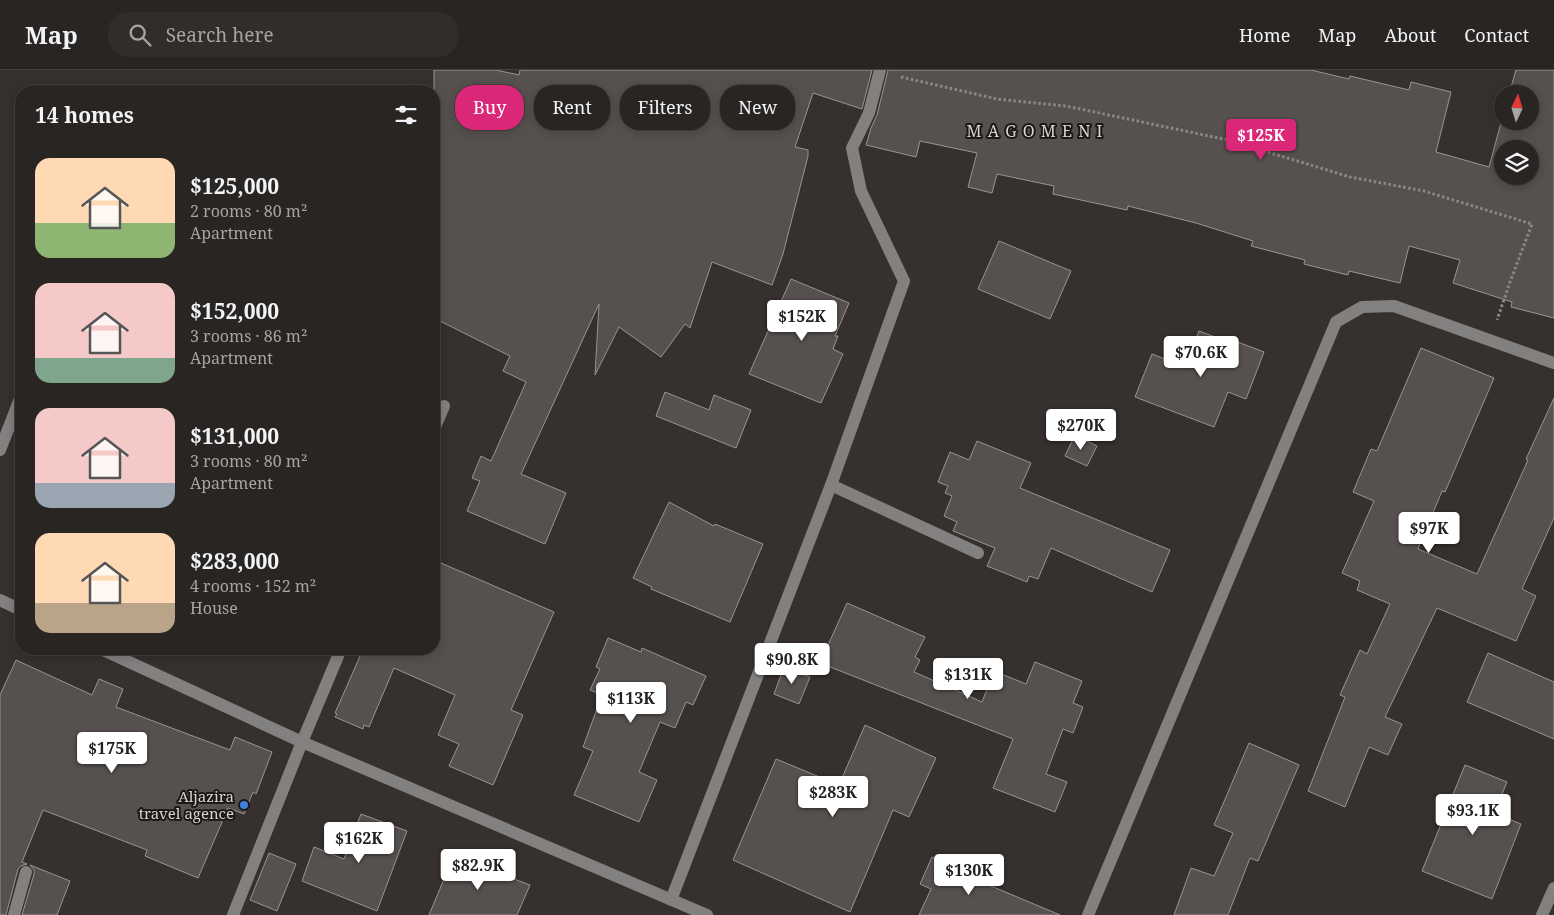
<!DOCTYPE html>
<meta charset="utf-8">
<style>
body{margin:0;font-family:"Noto Serif",serif;background:#302d2a;color:#f1f3f6;height:100vh;display:flex;flex-direction:column;font-size:19px;white-space:nowrap}
*{box-sizing:border-box;margin:0}
p{font-size:16px;color:#a5a5a5}
.icon{flex:none;width:28px;height:28px;fill:none;stroke:currentColor;stroke-width:2;stroke-linecap:round;stroke-linejoin:round}
.map{position:relative;flex:1;overflow:hidden}
.sheet{position:absolute;left:15px;top:15px;width:425px;height:570px;display:flex;flex-direction:column;background:#282522;border-radius:20px;box-shadow:0 2px 12px #0003,0 0 0 1px #444240}
.sheet>*{flex:none}
.hud{position:absolute;left:455px;top:15px;width:475px;height:45px;display:flex;gap:10px}
.needle{width:32px;rotate:4deg}
.tools{position:absolute;left:1494px;top:15px;display:grid;gap:10px}
.tools a{display:grid;place-items:center;width:45px;height:45px;border-radius:50%;background:#282522;box-shadow:0 2px 12px #0003,0 0 0 1px #444240;font-size:25px}
.price{position:absolute;translate:-50% -42px;padding:0 11px;border-radius:5px;background:#fff;color:#222;font-size:16px;line-height:32px;filter:drop-shadow(0 1px 2px #0008)}
.price::after{content:'';position:absolute;left:50%;top:30px;width:15px;height:11px;margin-left:-8px;background:inherit;clip-path:polygon(0 0,100% 0,50% 100%)}
.price.selected{background:#db2777;color:#fff}
ul{padding:0;list-style:none}
li{display:flex;align-items:center;gap:15px;height:125px;padding:0 20px}
li span{display:grid;place-items:center;flex:none;width:140px;height:100px;border-radius:15px;color:#555}
li>.icon{margin-inline-start:auto}
span .icon{width:60px;height:60px;fill:#fffc;stroke-width:1}
li b{font-size:21px}
h2{display:flex;justify-content:space-between;align-items:center;height:60px;padding:0 20px;font-size:21px}
.chip{padding:0 18px;border-radius:20px;background:#282522;box-shadow:0 2px 12px #0003,0 0 0 1px #444240;font-size:18px;line-height:45px}
.chip.selected{background:#db2777;color:#fff}
header{display:flex;align-items:center;gap:30px;box-sizing:border-box;height:70px;padding:0 25px;background:#282522;border-bottom:1px solid #444240}
header strong{font-size:24px}
nav{display:flex;gap:28px;margin-inline-start:auto;font-size:18px}
.search{width:350px;height:45px;background:#302d2a;display:flex;align-items:center;gap:12px;box-sizing:border-box;padding:0 18px;border-radius:20px;color:#a5a5a5;font-size:19px}
.map>svg:first-child{display:block}
.building{fill:#56514f;stroke:#9a9492;fill-rule:evenodd}
.lines{fill:none;stroke-linecap:round;stroke-linejoin:round}
.path{stroke:#8c8885;stroke-width:3;stroke-dasharray:2.5 2.5;stroke-linecap:butt}
.minor{stroke:#838080;stroke-width:12}
.shop-dot{fill:#3f7fe0;stroke:#1b1918;stroke-width:2}
.labels{text-anchor:middle;dominant-baseline:central;stroke-width:4;stroke-linejoin:round;paint-order:stroke}
.poi-label{font-size:15px;fill:#d7d4d2;stroke:#1b1918;text-anchor:end}
.neighbourhood-label{font-size:16px;letter-spacing:1px;fill:#d7d4d2;stroke:#1b1918}
</style>
<header>
<strong>Map</strong>
<div class="search"><svg class="icon" aria-label="search" viewBox="0 0 24 24"><circle cx="10" cy="10" r="6"/><path d="M15 15l6 6"/></svg>Search here</div>
<nav><a>Home</a><a>Map</a><a>About</a><a>Contact</a></nav>
</header>
<div class="map">
<svg width="1554" height="845" viewBox="0 0 1554 845">
<rect width="100%" height="100%" fill="#36312e"/>
<g class="building">
<path d="M 434,0 L 496,0 L 519,5 L 520,0 L 872,0 L 862,39 L 813,23 L 795,77 L 808,80 L 808,86 L 783,184 L 772,215 L 712,192 L 690,258 L 685,254 L 661,287 L 619,257 L 595,305 L 599,234 L 521,404 L 566,423 L 545,474 L 467,441 L 480,411 L 472,408 L 481,386 L 491,391 L 526,312 L 503,301 L 510,286 L 434,248 Z"/>
<path d="M 888,0 L 1311,0 L 1349,9 L 1350,6 L 1409,20 L 1411,12 L 1451,22 L 1436,82 L 1489,97 L 1502,49 L 1502,51 L 1530,51 L 1530,24 L 1509,24 L 1516,0 L 1554,0 L 1554,248 L 1511,237 L 1512,232 L 1453,213 L 1460,190 L 1409,176 L 1400,213 L 1349,201 L 1348,205 L 1304,194 L 1305,190 L 1251,176 L 1253,171 L 1196,153 L 1128,136 L 1127,140 L 1053,124 L 1054,116 L 997,104 L 992,123 L 968,117 L 977,83 L 920,71 L 916,87 L 866,75 L 871,58 L 877,45 ZM 1502,79 L 1530,79 L 1530,106 L 1502,106 Z"/>
<path d="M 999,171 L 1071,201 L 1050,249 L 978,219 Z"/>
<path d="M 791,209 L 849,233 L 835,266 L 838,266 L 833,279 L 843,284 L 821,333 L 749,304 Z"/>
<path d="M 1199,261 L 1234,274 L 1235,271 L 1264,282 L 1246,329 L 1228,322 L 1214,357 L 1135,327 L 1152,284 L 1185,297 Z"/>
<path d="M 1421,278 L 1494,308 L 1445,422 L 1442,421 L 1418,479 L 1477,504 L 1528,390 L 1526,389 L 1554,328 L 1554,448 L 1522,519 L 1536,526 L 1516,571 L 1437,538 L 1385,647 L 1402,654 L 1388,685 L 1369,677 L 1345,737 L 1308,721 L 1345,627 L 1340,625 L 1360,580 L 1367,584 L 1390,534 L 1357,520 L 1360,511 L 1342,503 L 1374,431 L 1353,422 L 1371,379 L 1377,381 Z"/>
<path d="M 665,322 L 709,340 L 714,325 L 751,340 L 736,378 L 656,346 Z"/>
<path d="M 1075,365 L 1097,376 L 1087,396 L 1065,386 Z"/>
<path d="M 977,371 L 1031,393 L 1020,418 L 1170,480 L 1152,522 L 1051,478 L 1038,509 L 1029,506 L 1027,512 L 987,496 L 995,478 L 953,461 L 957,452 L 944,446 L 952,426 L 945,423 L 948,416 L 938,412 L 950,382 L 969,390 Z"/>
<path d="M 669,432 L 714,456 L 715,454 L 763,474 L 730,552 L 651,519 L 652,517 L 633,508 Z"/>
<path d="M 434,490 L 554,542 L 511,640 L 523,645 L 493,715 L 449,696 L 459,674 L 438,665 L 455,625 L 394,598 L 369,657 L 364,655 L 363,659 L 335,647 L 337,644 L 335,643 L 361,584 L 349,579 L 434,579 Z"/>
<path d="M 847,533 L 925,567 L 915,587 L 920,590 L 914,602 L 982,632 L 994,601 L 1026,614 L 1035,592 L 1082,611 L 1073,633 L 1083,637 L 1073,663 L 1063,659 L 1046,704 L 1067,712 L 1055,742 L 993,718 L 1013,669 L 820,593 Z"/>
<path d="M 608,568 L 641,582 L 642,578 L 706,606 L 693,635 L 686,632 L 675,658 L 660,652 L 639,702 L 657,710 L 639,752 L 574,725 L 593,681 L 583,677 L 602,625 L 590,620 L 600,599 L 596,597 Z"/>
<path d="M 1488,583 L 1554,612 L 1554,669 L 1467,632 Z"/>
<path d="M 16,590 L 92,625 L 99,609 L 123,619 L 116,637 L 230,680 L 235,667 L 272,682 L 256,724 L 253,722 L 244,744 L 228,738 L 198,808 L 145,786 L 147,780 L 43,740 L 22,792 L 27,794 L 21,796 L 18,799 L 6,845 L 0,845 L 0,625 Z"/>
<path d="M 784,597 L 810,607 L 799,634 L 774,624 Z"/>
<path d="M 865,655 L 936,688 L 909,747 L 893,740 L 850,842 L 733,790 L 776,689 L 839,715 Z"/>
<path d="M 1249,673 L 1299,695 L 1258,791 L 1250,788 L 1228,845 L 1174,845 L 1191,798 L 1214,806 L 1233,763 L 1214,755 Z"/>
<path d="M 1465,695 L 1507,712 L 1494,743 L 1521,754 L 1492,829 L 1422,801 Z"/>
<path d="M 361,744 L 407,761 L 377,841 L 302,811 L 314,777 L 344,789 Z"/>
<path d="M 269,783 L 296,794 L 277,841 L 250,830 Z"/>
<path d="M 455,783 L 515,807 L 514,809 L 530,815 L 517,845 L 429,845 Z"/>
<path d="M 932,787 L 961,800 L 960,803 L 1060,845 L 919,845 L 931,819 L 920,814 Z"/>
<path d="M 30,795 L 70,811 L 57,845 L 22,845 L 34,804 L 34,800 Z"/>
</g>
<g class="lines">
<path class="path" d="M 901,7 L 997,29 L 1066,36 L 1228,70 L 1350,107 L 1424,121 L 1532,154 L 1510,212 L 1497,250"/>
<g class="minor">
<path d="M 434,359 L 444,336"/>
<path d="M 0,380 L 21,326"/>
<path d="M 831,415 L 978,483"/>
<path d="M 0,530 L 21,540"/>
<path d="M 101,579 L 302,672 L 341,579"/>
<path d="M 671,830 L 831,415 L 904,211 L 861,121 L 852,78 L 869,43 L 880,0"/>
<path d="M 14,845 L 26,802"/>
<path d="M 233,845 L 302,672 L 707,845"/>
<path d="M 1088,845 L 1336,252 L 1362,237 L 1394,236 L 1554,293"/>
<path d="M 1542,845 L 1554,818"/>
</g>
</g>
<circle class="shop-dot" cx="244" cy="735" r="5"/>
<g class="labels">
<g class="poi-label">
<text x="234" y="726">Aljazira<tspan x="234" dy="17">travel agence</tspan></text>
</g>
<g class="neighbourhood-label">
<text x="1035" y="61">M A G O M E N I</text>
</g>
</g>
</svg>
<div class="tools">
<a><svg class="needle" viewBox="-14 -14 28 28"><path d="M0-13l5 13h-10z" fill="#e53935"/><path d="M0 13l5-13h-10z" fill="#a5a5a5"/></svg></a>
<a><svg class="icon" aria-label="layers" viewBox="0 0 24 24"><path d="M12 4l9 5-9 5-9-5zM3 14l9 5 9-5"/></svg></a>
</div>
<b class="price selected" style="left:1261px;top:91px">$125K</b>
<b class="price" style="left:802px;top:272px">$152K</b>
<b class="price" style="left:1201px;top:308px">$70.6K</b>
<b class="price" style="left:1081px;top:381px">$270K</b>
<b class="price" style="left:1429px;top:484px">$97K</b>
<b class="price" style="left:792px;top:615px">$90.8K</b>
<b class="price" style="left:968px;top:630px">$131K</b>
<b class="price" style="left:631px;top:654px">$113K</b>
<b class="price" style="left:112px;top:704px">$175K</b>
<b class="price" style="left:833px;top:748px">$283K</b>
<b class="price" style="left:1473px;top:766px">$93.1K</b>
<b class="price" style="left:359px;top:794px">$162K</b>
<b class="price" style="left:478px;top:821px">$82.9K</b>
<b class="price" style="left:969px;top:826px">$130K</b>
<div class="hud">
<a class="chip selected">Buy</a>
<a class="chip">Rent</a>
<a class="chip">Filters</a>
<a class="chip">New</a>
</div>
<section class="sheet">
<h2>14 homes<svg class="icon" aria-label="filters" viewBox="0 0 24 24"><path d="M4 7h16M4 17h16"/><circle cx="9" cy="7" r="2"/><circle cx="15" cy="17" r="2"/></svg></h2>
<ul>
<li><span style="background:linear-gradient(#ffd9b3 65%,#8fb573 0)"><svg class="icon" aria-label="home" viewBox="0 0 24 24"><path d="M3 11l9-7 9 7M6 9v11h12V9"/></svg></span><div><b>$125,000</b><p>2 rooms · 80 m²</p><p>Apartment</p></div></li>
<li><span style="background:linear-gradient(#f6c9c9 75%,#7fa58c 0)"><svg class="icon" aria-label="home" viewBox="0 0 24 24"><path d="M3 11l9-7 9 7M6 9v11h12V9"/></svg></span><div><b>$152,000</b><p>3 rooms · 86 m²</p><p>Apartment</p></div></li>
<li><span style="background:linear-gradient(#f6c9c9 75%,#9aa5b1 0)"><svg class="icon" aria-label="home" viewBox="0 0 24 24"><path d="M3 11l9-7 9 7M6 9v11h12V9"/></svg></span><div><b>$131,000</b><p>3 rooms · 80 m²</p><p>Apartment</p></div></li>
<li><span style="background:linear-gradient(#ffd9b3 70%,#b9a48a 0)"><svg class="icon" aria-label="home" viewBox="0 0 24 24"><path d="M3 11l9-7 9 7M6 9v11h12V9"/></svg></span><div><b>$283,000</b><p>4 rooms · 152 m²</p><p>House</p></div></li>
</ul>
</section>
</div>
